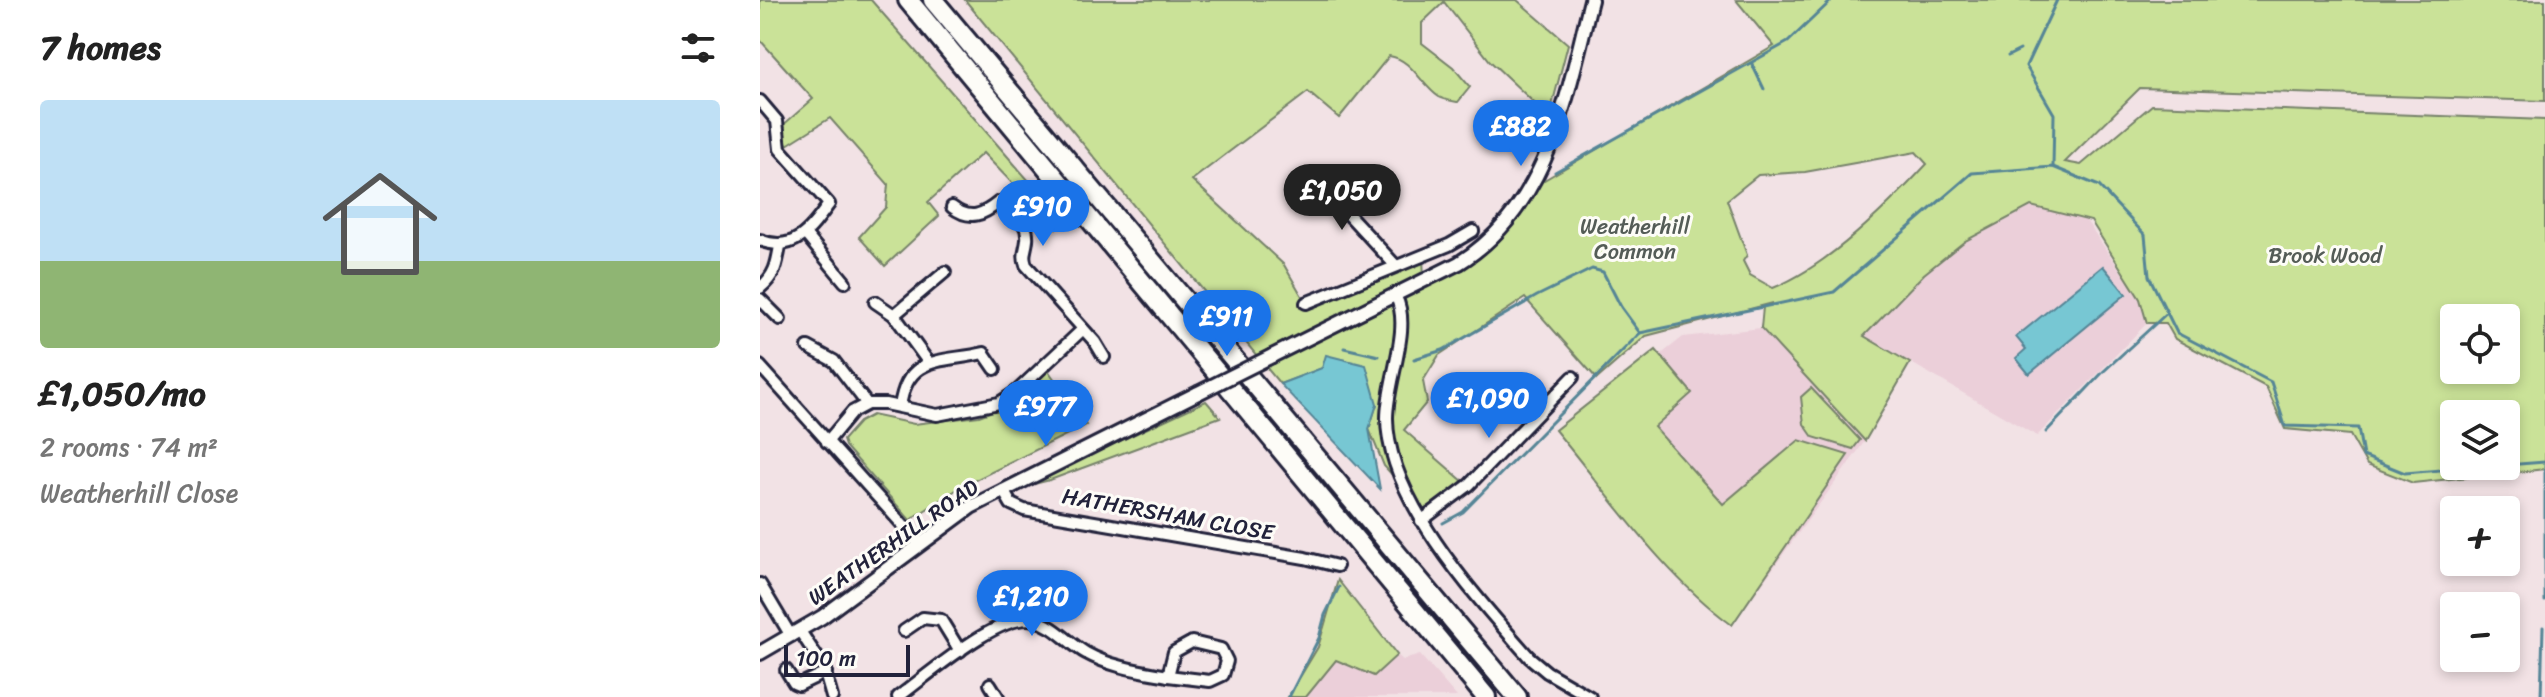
<!DOCTYPE html>
<meta charset="utf-8">
<style>
body{margin:0;font-family:Sriracha,sans-serif;background:#f6f6f6;color:#222;height:100vh;display:flex;flex-direction:column;font-size:30px;white-space:nowrap}
*{box-sizing:border-box;margin:0}
p{font-size:26px;color:#767676}
.icon{flex:none;width:44px;height:44px;fill:none;stroke:currentColor;stroke-width:2;stroke-linecap:round;stroke-linejoin:round}
.map{position:relative;flex:1;overflow:hidden}
.sheet{display:flex;flex-direction:column;background:#fff;width:760px}
.sheet>*{flex:none}
.tools{position:absolute;left:1680px;top:304px;display:grid;gap:16px}
.tools a{display:grid;place-items:center;width:80px;height:80px;border-radius:8px;background:#fff;box-shadow:0 4px 12px #0003;font-size:40px}
.scale{position:absolute;left:24px;bottom:20px;width:126px;box-sizing:border-box;padding-left:8px;border:4px solid #22223b;border-top:0;font-size:22px;line-height:28px;white-space:nowrap;color:#22223b;-webkit-text-stroke:6px #fdfcf7;paint-order:stroke}
.price{position:absolute;translate:-50% -68px;padding:0 18px;border-radius:28px;background:#1a73e8;color:#fff;font-size:26px;line-height:52px;filter:drop-shadow(0 2px 4px #0008)}
.price::after{content:'';position:absolute;left:50%;top:48px;width:24px;height:18px;margin-left:-12px;background:inherit;clip-path:polygon(0 0,100% 0,50% 100%)}
.price.selected{background:#222;color:#fff}
ul{padding:0;list-style:none}
li{display:grid;align-content:center;gap:16px;height:424px;padding:0 40px}
li+li{border-top:2px solid #e0e0e0}
li span{display:grid;place-items:center;height:248px;border-radius:8px;color:#555}
li>.icon{margin-inline-start:auto}
span .icon{width:144px;height:144px;fill:#fffc;stroke-width:1}
li b{font-size:34px}
h2{display:flex;justify-content:space-between;align-items:center;height:96px;padding:0 40px;font-size:34px}
main{display:flex;flex:1;min-height:0}
.map>svg:first-child{display:block}
.built{fill:#ebcfd9}
.green{fill:#cae298;stroke:#76826a;stroke-width:2;fill-rule:evenodd}
.water{fill:#77c7d3;stroke:#558596;stroke-width:2}
.lines{fill:none;stroke-linecap:round;stroke-linejoin:round}
.stream{stroke:#558596;stroke-width:3}
.minor-casing{stroke:#22223b;stroke-width:16}
.tertiary-casing{stroke:#22223b;stroke-width:18}
.motorway-casing{stroke:#22223b;stroke-width:24}
.minor{stroke:#fdfcf7;stroke-width:10}
.tertiary{stroke:#fdfcf7;stroke-width:12}
.motorway{stroke:#fdfcf7;stroke-width:18}
.tertiary-bridge-casing{stroke:#22223b;stroke-width:18;stroke-linecap:butt}
.tertiary-bridge{stroke:#fdfcf7;stroke-width:12}
.labels{text-anchor:middle;dominant-baseline:central;stroke-width:6;stroke-linejoin:round;paint-order:stroke}
.park-label{font-size:22px;fill:#545c57;stroke:#fdfcf7}
.street-label{font-size:22px;fill:#22223b;stroke:#fdfcf7}
</style>
<main>
<section class="sheet">
<h2>7 homes<svg class="icon" aria-label="filters" viewBox="0 0 24 24"><path d="M4 7h16M4 17h16"/><circle cx="9" cy="7" r="2"/><circle cx="15" cy="17" r="2"/></svg></h2>
<ul>
<li><span style="background:linear-gradient(#bfe0f5 65%,#8fb573 0)"><svg class="icon" aria-label="home" viewBox="0 0 24 24"><path d="M3 11l9-7 9 7M6 9v11h12V9"/></svg></span><div><b>£1,050/mo</b><p>2 rooms · 74 m²</p><p>Weatherhill Close</p></div></li>
</ul>
</section>
<div class="map">
<svg width="1785" height="697" viewBox="0 0 1785 697">
<rect width="100%" height="100%" fill="#f2e2e5"/>
<filter id="ink" filterUnits="userSpaceOnUse"><feTurbulence type="fractalNoise" baseFrequency=".0125" numOctaves="2"/><feDisplacementMap in="SourceGraphic" scale="16" xChannelSelector="R" yChannelSelector="G"/><feConvolveMatrix kernelMatrix="1 2 1 2 8 2 1 2 1" color-interpolation-filters="sRGB"/></filter>
<g filter="url(#ink)">
<g class="built">
<path d="M 1271,207 L 1325,219 L 1380,299 L 1387,323 L 1277,436 L 1105,336 L 1164,275 L 1205,242 Z"/>
<path d="M 1001,328 L 1105,441 L 972,625 L 799,435 L 923,337 Z"/>
<path d="M 637,655 L 643,660 L 660,655 L 697,697 L 546,697 L 576,660 L 614,676 Z"/>
</g>
<g class="green">
<path d="M 0,0 L 111,0 L 304,221 L 296,228 L 223,153 L 168,202 L 179,216 L 125,266 L 99,237 L 126,207 L 128,184 L 70,118 L 27,145 L 22,126 L 53,99 L 0,40 Z"/>
<path d="M 205,0 L 757,0 L 808,44 L 789,117 L 730,61 L 684,2 L 662,23 L 662,43 L 693,67 L 710,87 L 698,102 C 692,101 684,100 679,97 C 661,85 652,59 629,56 L 579,118 L 548,92 L 432,180 L 524,265 L 546,303 L 663,256 L 664,280 L 699,263 L 774,186 L 1014,46 L 976,0 L 1785,0 L 1785,101 L 1380,88 L 1305,162 L 1321,165 L 1392,105 L 1785,120 L 1785,469 L 1653,483 L 1607,465 L 1590,435 L 1525,429 L 1506,387 L 1415,339 L 1406,323 L 1387,323 L 1380,299 L 1331,221 L 1271,206 L 1205,241 L 1164,274 L 1104,336 L 1150,363 L 1105,441 L 1001,328 L 1003,307 L 1013,303 L 886,336 L 837,379 L 765,298 L 679,355 L 663,381 L 667,402 L 644,430 L 705,483 L 664,510 L 624,466 L 609,429 L 617,404 L 562,368 L 520,384 ZM 1156,152 L 1167,164 C 1127,207 1068,266 1013,288 L 990,275 L 983,261 L 987,255 L 967,200 L 998,175 L 1045,172 ZM 1694,318 L 1746,318 L 1746,370 L 1694,370 ZM 1694,414 L 1746,414 L 1746,466 L 1694,466 Z"/>
<path d="M 896,350 L 932,393 L 894,427 L 963,504 L 1039,440 L 1088,455 L 972,625 C 903,575 849,495 795,430 Z"/>
<path d="M 288,370 L 326,425 L 199,488 L 150,520 L 85,446 L 83,440 L 99,422 L 112,415 L 154,424 L 219,416 L 252,404 Z"/>
<path d="M 1051,388 L 1100,440 L 1093,449 L 1053,437 L 1044,424 L 1041,397 Z"/>
<path d="M 446,401 L 460,417 L 290,480 L 258,488 Z"/>
<path d="M 578,580 L 637,655 L 614,676 L 576,660 L 546,697 L 528,697 L 558,647 Z"/>
</g>
<g class="water">
<path d="M 1343,266 L 1366,294 L 1269,374 L 1256,358 L 1266,349 L 1256,337 Z"/>
<path d="M 566,355 L 606,365 L 617,404 L 609,429 L 620,489 L 520,384 L 562,368 Z"/>
</g>
<g class="lines">
<g class="stream">
<path d="M 1248,56 L 1260,50"/>
<path d="M 992,64 L 1004,89"/>
<path d="M 1293,167 L 1294,114 L 1266,66 L 1297,0"/>
<path d="M 795,172 L 1028,42 L 1072,0"/>
<path d="M 584,348 L 619,356"/>
<path d="M 654,359 L 683,350 L 777,296 L 832,269 L 843,272 L 861,307 L 880,333"/>
<path d="M 1286,432 L 1344,371 L 1407,313"/>
<path d="M 1746,465 L 1785,462"/>
<path d="M 683,523 L 703,512 L 880,333 L 1074,292 L 1212,173 L 1293,167 L 1339,186 L 1385,235 L 1389,276 L 1417,333 L 1511,382 L 1525,426 L 1598,428 L 1603,456 L 1645,473 L 1728,466"/>
<path d="M 1785,601 L 1785,465"/>
<path d="M 529,697 L 559,638 L 565,615 L 579,587"/>
<path d="M 1781,697 L 1783,627"/>
</g>
<defs>
<g id="minor">
<path d="M 0,101 L 17,121 L 20,149 L 69,204 C 51,229 34,254 0,240"/>
<path d="M 553,176 L 636,266"/>
<path d="M 192,207 C 210,221 223,215 239,202 L 245,202 C 255,213 269,223 267,240 C 266,251 262,254 266,265 L 335,342 L 344,357"/>
<path d="M 46,235 L 85,282"/>
<path d="M 0,288 C 15,276 17,264 20,246"/>
<path d="M 636,297 C 652,328 627,381 627,418 C 627,499 716,597 769,657 L 787,672 L 830,697"/>
<path d="M 0,299 L 20,319"/>
<path d="M 115,302 L 134,315 L 169,363"/>
<path d="M 546,303 L 689,245 L 713,231"/>
<path d="M 134,315 L 185,272"/>
<path d="M 48,347 L 74,361 L 107,404"/>
<path d="M 0,366 L 159,543"/>
<path d="M 140,407 C 147,354 181,363 224,353 L 235,369"/>
<path d="M 67,442 L 92,412 L 107,404 L 125,404 L 177,415 L 239,403 L 256,392 L 322,330"/>
<path d="M 243,490 L 251,504 L 264,510 L 545,558 L 577,566"/>
<path d="M 661,521 L 709,485 L 813,377"/>
<path d="M 0,584 L 31,636"/>
<path d="M 40,631 L 63,666 L 72,697"/>
<path d="M 144,631 L 163,618 L 181,620 L 200,651"/>
<path d="M 432,642 L 461,649 L 467,661 L 463,675 L 450,681 L 408,676 L 414,652 Z"/>
<path d="M 26,670 L 34,683 L 39,685 L 66,672"/>
<path d="M 230,684 L 238,697"/>
<path d="M 138,697 C 166,677 240,611 274,620 C 295,625 308,643 326,653 C 351,667 381,671 408,676"/>
</g>
<g id="tertiary">
<path d="M 512,356 L 699,263 C 789,207 807,95 831,0"/>
<path d="M 0,653 L 62,617 L 211,507 L 438,393"/>
</g>
<g id="motorway">
<path d="M 148,0 L 726,697"/>
<path d="M 173,0 L 757,697"/>
</g>
</defs>
<use href="#minor" class="minor-casing"/>
<use href="#tertiary" class="tertiary-casing"/>
<use href="#motorway" class="motorway-casing"/>
<use href="#minor" class="minor"/>
<use href="#tertiary" class="tertiary"/>
<use href="#motorway" class="motorway"/>
<defs>
<path id="tertiary-bridge" d="M 438,393 L 512,356"/>
</defs>
<use href="#tertiary-bridge" class="tertiary-bridge-casing"/>
<use href="#tertiary-bridge" class="tertiary-bridge"/>
</g>
</g>
<g class="labels">
<g class="park-label">
<text x="875" y="226">Weatherhill<tspan x="875" dy="25">Common</tspan></text>
<text x="1565" y="255">Brook Wood</text>
</g>
<g class="street-label">
<text transform="translate(408 514) rotate(10)">HATHERSHAM CLOSE</text>
<text transform="translate(133 542) rotate(-35)">WEATHERHILL ROAD</text>
</g>
</g>
</svg>
<div class="tools">
<a><svg class="icon" aria-label="locate" viewBox="0 0 24 24"><circle cx="12" cy="12" r="6"/><path d="M12 2v4M12 18v4M2 12h4M18 12h4"/></svg></a>
<a><svg class="icon" aria-label="layers" viewBox="0 0 24 24"><path d="M12 4l9 5-9 5-9-5zM3 14l9 5 9-5"/></svg></a>
<a>+</a>
<a>−</a>
</div>
<div class="scale">100 m</div>
<b class="price" style="left:761px;top:168px">£882</b>
<b class="price selected" style="left:582px;top:232px">£1,050</b>
<b class="price" style="left:283px;top:248px">£910</b>
<b class="price" style="left:467px;top:358px">£911</b>
<b class="price" style="left:729px;top:440px">£1,090</b>
<b class="price" style="left:286px;top:448px">£977</b>
<b class="price" style="left:272px;top:638px">£1,210</b>
</div>
</main>
